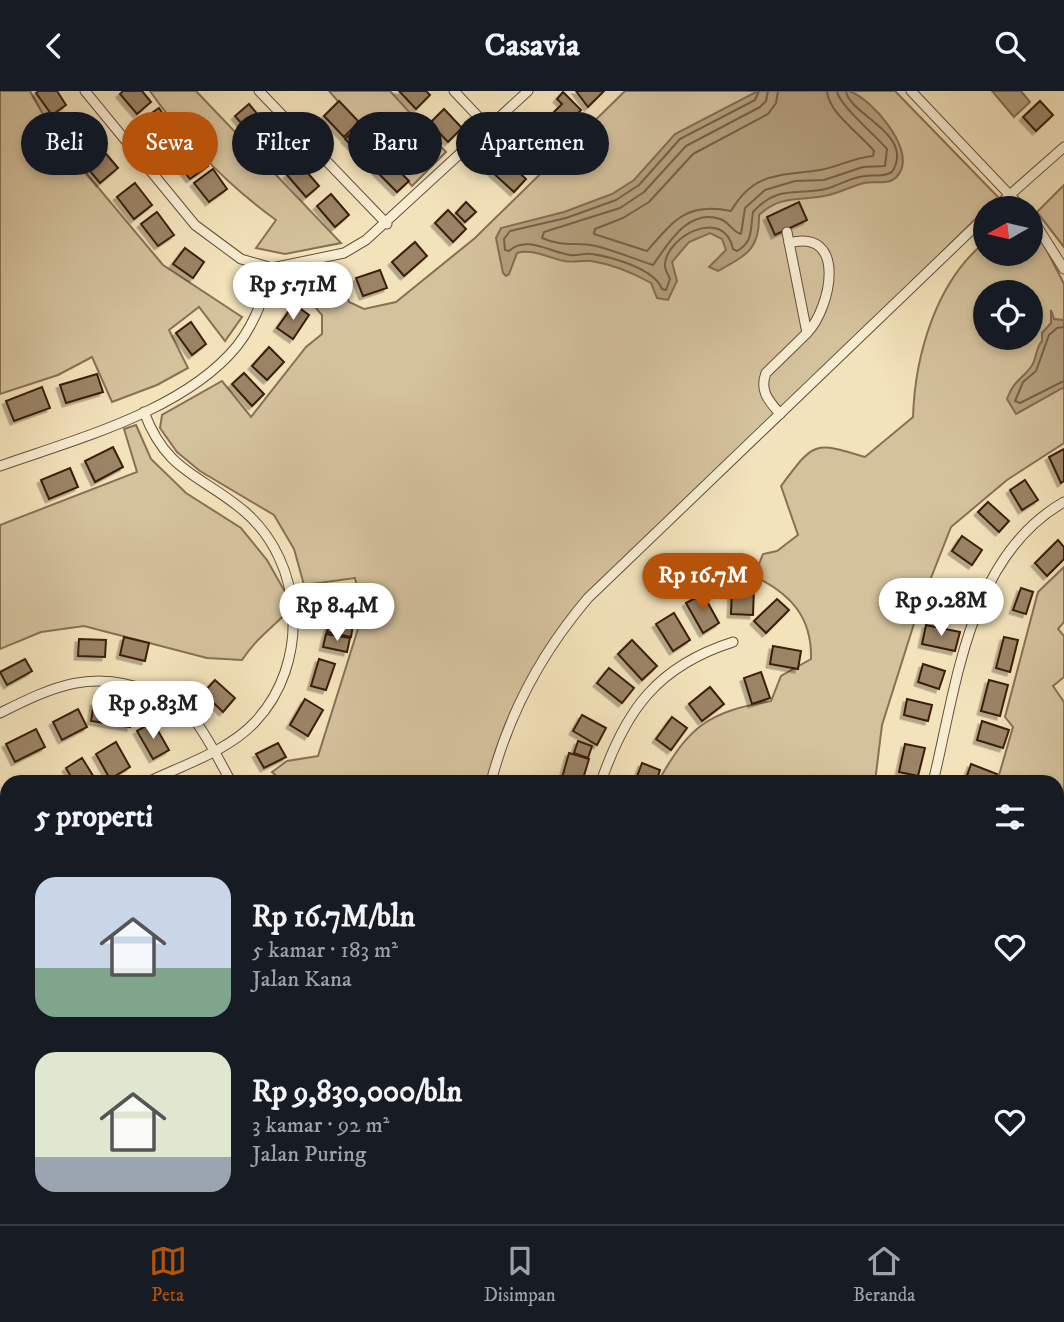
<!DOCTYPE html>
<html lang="id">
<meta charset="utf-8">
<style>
body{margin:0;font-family:"IM FELL DW Pica",serif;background:#20242c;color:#f1f3f6;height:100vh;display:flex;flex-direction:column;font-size:26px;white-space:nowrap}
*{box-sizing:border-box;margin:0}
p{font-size:23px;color:#9ea1a6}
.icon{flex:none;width:38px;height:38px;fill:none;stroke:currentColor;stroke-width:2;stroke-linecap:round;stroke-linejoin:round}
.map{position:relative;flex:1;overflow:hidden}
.side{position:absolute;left:0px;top:684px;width:1064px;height:450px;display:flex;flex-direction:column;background:#171b24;border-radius:21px 21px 0 0;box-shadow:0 4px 10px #0003}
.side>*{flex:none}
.banner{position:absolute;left:21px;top:21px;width:700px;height:63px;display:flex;gap:14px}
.needle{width:46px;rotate:262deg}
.buttons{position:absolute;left:973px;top:105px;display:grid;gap:14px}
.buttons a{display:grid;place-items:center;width:70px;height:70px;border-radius:50%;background:#171b24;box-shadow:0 4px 10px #0003;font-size:35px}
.price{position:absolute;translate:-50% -60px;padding:0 16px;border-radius:24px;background:#fff;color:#222;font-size:23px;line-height:46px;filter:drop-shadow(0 2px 4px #0008)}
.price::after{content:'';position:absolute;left:50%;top:42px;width:21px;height:16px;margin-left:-10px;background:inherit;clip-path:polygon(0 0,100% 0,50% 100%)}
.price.on{background:#b45309;color:#fff}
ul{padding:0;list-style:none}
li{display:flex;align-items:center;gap:21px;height:175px;padding:0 35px}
li span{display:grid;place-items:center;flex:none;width:196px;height:140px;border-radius:21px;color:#555}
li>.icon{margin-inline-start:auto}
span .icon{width:84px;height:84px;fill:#fffc;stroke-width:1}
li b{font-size:30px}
h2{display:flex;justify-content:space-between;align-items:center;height:84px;padding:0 35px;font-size:30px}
.pill{padding:0 24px;border-radius:32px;background:#171b24;box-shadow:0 4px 10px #0003;font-size:24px;line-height:63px}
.pill.on{background:#b45309;color:#fff}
header{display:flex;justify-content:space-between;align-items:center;height:91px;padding:0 35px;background:#171b24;font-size:32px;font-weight:700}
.tab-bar{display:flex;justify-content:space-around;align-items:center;height:98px;border-top:2px solid #363941;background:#171b24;font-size:19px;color:#9ea1a6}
.tab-bar a{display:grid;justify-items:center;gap:4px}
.tab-bar .on{color:#b45309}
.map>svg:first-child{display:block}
.green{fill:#d4c29d;stroke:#887054;stroke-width:2;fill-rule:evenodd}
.water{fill:#b4a07f;stroke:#846c50;stroke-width:2}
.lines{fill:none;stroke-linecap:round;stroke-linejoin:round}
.shore{stroke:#785f44;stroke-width:2}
.building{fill:#9b8466;stroke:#3b1e0a;stroke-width:2;filter:url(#shadow)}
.street-casing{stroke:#694f36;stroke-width:11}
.street{stroke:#f7edd3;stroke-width:9}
</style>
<header><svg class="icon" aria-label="back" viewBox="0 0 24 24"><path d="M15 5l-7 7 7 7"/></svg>Casavia<svg class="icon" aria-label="search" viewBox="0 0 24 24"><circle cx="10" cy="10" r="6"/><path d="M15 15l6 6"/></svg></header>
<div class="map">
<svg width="1064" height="1133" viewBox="0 0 1064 1133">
<defs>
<filter id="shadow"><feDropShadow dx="-3.5" dy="3.5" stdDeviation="0" flood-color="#0004"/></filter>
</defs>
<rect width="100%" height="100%" fill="#f3e3bb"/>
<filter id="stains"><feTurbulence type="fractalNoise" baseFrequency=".00286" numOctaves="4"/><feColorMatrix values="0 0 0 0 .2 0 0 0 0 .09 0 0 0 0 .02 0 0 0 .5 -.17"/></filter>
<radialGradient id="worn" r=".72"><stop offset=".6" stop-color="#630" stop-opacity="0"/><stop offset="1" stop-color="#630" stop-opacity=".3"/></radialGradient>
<g class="green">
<path d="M 0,0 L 30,0 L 55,45 L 163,174 L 242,226 L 225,250 L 199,216 L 169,239 L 188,277 L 157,294 L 112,311 L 92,266 L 58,284 L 0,303 Z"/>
<path d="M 150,0 L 196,0 L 341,152 L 285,163 L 256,157 L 276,129 C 226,93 185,50 150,0 Z"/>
<path d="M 329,0 L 390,0 L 446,61 L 412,95 Z"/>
<path d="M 625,0 L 895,0 L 998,106 L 560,537 L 516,611 L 486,691 L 283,691 L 272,681 L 287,670 L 318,665 L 363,522 L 355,487 L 304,494 L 294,458 L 274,424 L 200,380 L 177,361 L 160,337 L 162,324 L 222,290 L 251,326 L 306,256 L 322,243 L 322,224 L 305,204 L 292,211 L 278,202 L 285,187 L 340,179 L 349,211 L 364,218 L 396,211 L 475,147 Z"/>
<path d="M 1064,94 L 1064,156 L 1037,121 Z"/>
<path d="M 1031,138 L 1039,144 L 1064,193 L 1064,352 L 1007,389 L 951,436 L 918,520 L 882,634 L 875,691 L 659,689 C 690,634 709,621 771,610 L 781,585 L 811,568 C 812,526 791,503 754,485 L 763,463 L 777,460 L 798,444 L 781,395 C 814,351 813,350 865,366 L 913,326 C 915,264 936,191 985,151 L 985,163 L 1031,163 ZM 985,201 L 1031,201 L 1031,247 L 985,247 Z"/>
<path d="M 136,334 L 151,368 L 186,402 L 241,437 L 267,469 L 293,515 C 275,535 256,547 242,569 L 207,567 L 84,535 L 41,541 L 0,558 L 0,434 L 137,381 L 124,338 Z"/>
<path d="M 1064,476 L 1064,531 L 1058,538 L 1064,545 L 1064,586 L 1053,595 L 1064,611 L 1064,743 L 1057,749 L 1057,691 L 997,691 L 1013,636 L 1005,626 L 1038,501 Z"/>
<path d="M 1064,851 L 1064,1133 L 902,1133 L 901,1127 L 1057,1127 L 1057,854 Z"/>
<path d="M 0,1009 L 7,1016 L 7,1127 L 316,1127 L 345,1133 L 347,1127 L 367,1127 L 369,1133 L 0,1133 Z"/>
<path d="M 519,1127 L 781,1127 L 785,1133 L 527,1133 L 526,1129 Z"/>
</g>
<g class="water">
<path d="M 758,0 C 775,0 837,0 849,0 C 872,8 912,55 901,79 C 893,97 878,89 864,92 C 852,95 841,101 829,104 C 801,111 783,102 759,124 C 760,159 746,164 718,180 L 709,176 L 726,159 L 722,148 L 710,142 L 689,151 L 672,171 L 677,190 L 668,209 L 657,207 L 651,192 C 633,182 611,173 591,170 C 582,169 573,172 564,170 C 548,167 532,157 517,162 L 509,183 L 506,185 L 503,182 L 496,147 L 501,137 L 564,121 L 612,103 L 634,89 L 675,43 Z"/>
<path d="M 992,0 L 1021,0 L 1030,11 L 1014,26 Z"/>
<path d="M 1051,219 L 1054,228 L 1064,229 L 1064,296 L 1016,323 L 1007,308 C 1014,289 1021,289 1031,276 C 1037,268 1035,258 1042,250 L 1042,242 L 1051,232 Z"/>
</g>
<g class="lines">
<g class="shore">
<path d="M 759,0 L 755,9 L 680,48 L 639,94 L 616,109 L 566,127 L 510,140 L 504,148 L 505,159 L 509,160 C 526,144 550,161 570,164 C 577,165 584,162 592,163 C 611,166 654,177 662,198 L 666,199 L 670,188 C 668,183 664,178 665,173 C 667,145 724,115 733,158 L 737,160 C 754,150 750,138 753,121 C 779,92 799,106 829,97 C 841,93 852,86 865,85 C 876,83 881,87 892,81 C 916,43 849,24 846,0"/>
<path d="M 768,0 L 766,10 L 760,16 L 686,55 L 644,101 L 620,117 L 544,141 L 542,147 C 565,157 577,150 596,155 C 616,160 634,168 653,174 C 667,155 687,117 720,128 C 729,131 733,141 741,143 L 745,117 L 765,99 L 795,90 L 824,89 L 863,76 L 885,75 L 887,58 C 876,45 838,13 837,0"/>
<path d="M 778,0 L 776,12 L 768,23 L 693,63 L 649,111 L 623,127 L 595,138 L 594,143 L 647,160 C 674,129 687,111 731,120 C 754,80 781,85 820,79 C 838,76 855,66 873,65 L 874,60 C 860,43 828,21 827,0"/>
<path d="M 1064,236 L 1057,237 L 1049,244 L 1036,280 L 1023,291 L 1015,310 L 1020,312 L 1064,290"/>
</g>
</g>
<g class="building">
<path d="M 39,0 L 57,0 L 66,14 L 52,24 L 36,2 Z"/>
<path d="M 123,0 L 142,0 L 151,11 L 137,23 L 120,3 Z"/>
<path d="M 399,0 L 426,0 L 430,4 L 416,18 Z"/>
<path d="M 576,0 L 604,0 L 588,16 Z"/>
<path d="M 563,1 L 581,19 L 575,26 L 579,30 L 567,42 L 550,25 L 562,13 L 557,8 Z"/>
<path d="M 339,10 L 359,31 L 344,46 L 324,25 Z"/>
<path d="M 1040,10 L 1053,24 L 1036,40 L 1023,26 Z"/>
<path d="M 249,13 L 267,35 L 254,47 L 235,25 Z"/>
<path d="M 159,17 L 175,41 L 158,53 L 142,29 Z"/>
<path d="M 444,18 L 462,37 L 448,51 L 430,32 Z"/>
<path d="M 77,33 L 92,54 L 78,64 L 63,43 Z"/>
<path d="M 361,33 L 380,53 L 365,68 L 345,48 Z"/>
<path d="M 535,37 L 557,56 L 545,69 L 524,50 Z"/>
<path d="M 278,46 L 296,67 L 282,79 L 264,58 Z"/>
<path d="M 190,51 L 208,75 L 190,88 L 172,65 Z"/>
<path d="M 102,58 L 118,77 L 100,92 L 84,73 Z"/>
<path d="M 504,67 L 526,88 L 514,101 L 492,81 Z"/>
<path d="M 387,68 L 409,90 L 397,101 L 376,80 Z"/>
<path d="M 300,73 L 319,95 L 306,106 L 287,84 Z"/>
<path d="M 213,78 L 227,98 L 209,111 L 194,92 Z"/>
<path d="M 135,92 L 152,114 L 134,128 L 117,106 Z"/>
<path d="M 331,103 L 349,124 L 335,136 L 317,115 Z"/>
<path d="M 466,111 L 476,121 L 465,131 L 456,122 Z"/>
<path d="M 799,111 L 807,129 L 775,144 L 767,126 Z"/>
<path d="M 448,119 L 466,138 L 453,151 L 435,132 Z"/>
<path d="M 157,121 L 174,144 L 158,155 L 141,133 Z"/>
<path d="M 415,151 L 427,165 L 404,185 L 392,171 Z"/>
<path d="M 185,157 L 204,171 L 193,187 L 173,173 Z"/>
<path d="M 380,179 L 387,197 L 363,205 L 356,187 Z"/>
<path d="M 294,213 L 309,224 L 293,248 L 277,237 Z"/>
<path d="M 191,231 L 206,253 L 192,264 L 176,242 Z"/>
<path d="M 269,256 L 284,271 L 267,289 L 252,275 Z"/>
<path d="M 244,282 L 264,303 L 252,315 L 232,293 Z"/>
<path d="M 97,283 L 103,301 L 66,312 L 60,294 Z"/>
<path d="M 42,296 L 50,317 L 14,330 L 6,310 Z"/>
<path d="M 113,356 L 123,376 L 95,391 L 85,370 Z"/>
<path d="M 1064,358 L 1064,390 L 1061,392 L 1049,366 Z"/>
<path d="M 70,377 L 78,396 L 49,408 L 41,389 Z"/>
<path d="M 1025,389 L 1038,409 L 1022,419 L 1010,399 Z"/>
<path d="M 988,411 L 1009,430 L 999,441 L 978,421 Z"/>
<path d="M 962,445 L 982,459 L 972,474 L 952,460 Z"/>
<path d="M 1058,449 L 1064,456 L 1064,468 L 1047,485 L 1035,472 Z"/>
<path d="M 939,490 L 965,500 L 959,514 L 933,504 Z"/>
<path d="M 352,493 L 353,510 L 326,511 L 326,494 Z"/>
<path d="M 732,495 L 754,496 L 753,524 L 731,523 Z"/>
<path d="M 1021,497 L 1033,501 L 1026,523 L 1013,519 Z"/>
<path d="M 703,503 L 719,532 L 703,542 L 686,512 Z"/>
<path d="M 777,508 L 789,519 L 766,542 L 754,530 Z"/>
<path d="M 674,522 L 690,549 L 673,560 L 656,533 Z"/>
<path d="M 330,530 L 353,534 L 351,546 L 327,541 Z"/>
<path d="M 926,534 L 960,541 L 955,560 L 922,553 Z"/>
<path d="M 326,543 L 350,547 L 347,561 L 323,556 Z"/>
<path d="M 124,546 L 149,552 L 145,570 L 120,564 Z"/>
<path d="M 1004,546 L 1018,549 L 1010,581 L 996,577 Z"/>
<path d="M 79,548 L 106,549 L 105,566 L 78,565 Z"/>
<path d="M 632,549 L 657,575 L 642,589 L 618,563 Z"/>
<path d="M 773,555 L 801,560 L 798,578 L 770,573 Z"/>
<path d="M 25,568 L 32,580 L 7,594 L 0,581 Z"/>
<path d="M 319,568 L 335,573 L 326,599 L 311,595 Z"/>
<path d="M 923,573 L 945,580 L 939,598 L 918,591 Z"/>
<path d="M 609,577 L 634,597 L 622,612 L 597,592 Z"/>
<path d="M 761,581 L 770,607 L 752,613 L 744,587 Z"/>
<path d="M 215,589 L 235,607 L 223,621 L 203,602 Z"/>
<path d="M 989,589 L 1008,594 L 1000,625 L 981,620 Z"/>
<path d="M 710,596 L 724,613 L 702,630 L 689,613 Z"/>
<path d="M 305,608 L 323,619 L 308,645 L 290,634 Z"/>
<path d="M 907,608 L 932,614 L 928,630 L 904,624 Z"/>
<path d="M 94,611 L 132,616 L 130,636 L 91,630 Z"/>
<path d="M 78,618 L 87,636 L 62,649 L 53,631 Z"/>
<path d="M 582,624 L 606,637 L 597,654 L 573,640 Z"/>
<path d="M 672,626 L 687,637 L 671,659 L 656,648 Z"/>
<path d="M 982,630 L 1009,639 L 1003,657 L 977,649 Z"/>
<path d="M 153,631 L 169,659 L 153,668 L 137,640 Z"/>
<path d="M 36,638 L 45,656 L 15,671 L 6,653 Z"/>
<path d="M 578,650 L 592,655 L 588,667 L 574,662 Z"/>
<path d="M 116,651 L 130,676 L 110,688 L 96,663 Z"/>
<path d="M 278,652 L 286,666 L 264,677 L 256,663 Z"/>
<path d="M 905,653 L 925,657 L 918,685 L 899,681 Z"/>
<path d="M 569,662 L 589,668 L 582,691 L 562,687 Z"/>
<path d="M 82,667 L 97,691 L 74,691 L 66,677 Z"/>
<path d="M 642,672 L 660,679 L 656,691 L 635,691 Z"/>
<path d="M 971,673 L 997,683 L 994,691 L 965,691 Z"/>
<path d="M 1064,827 L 1064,846 L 1057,848 L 1057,830 Z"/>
<rect x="427" y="1127" width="41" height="6"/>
</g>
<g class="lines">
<defs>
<g id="street">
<path d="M 85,0 L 195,134 L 241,168 L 272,177 L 344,162 L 366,149 L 528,0"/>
<path d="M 259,0 L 387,133"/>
<path d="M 454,0 L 488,36"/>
<path d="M 911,0 L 1022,117"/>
<path d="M 995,117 L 1064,56"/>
<path d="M 1031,126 L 1064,178"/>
<path d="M 789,152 C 848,137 831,217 807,242"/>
<path d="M 144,321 C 167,382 200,383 244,420 C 305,472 310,573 255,631 C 228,660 183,674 148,691"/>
<path d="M 780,323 C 769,310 759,300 766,282 L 807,242 L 787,141"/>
<path d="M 0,375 C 76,348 184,320 237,255 C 255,232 265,205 272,177"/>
<path d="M 0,622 C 54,595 93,577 152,601 C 168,607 185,618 196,631 C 210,650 220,671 231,691"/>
<path d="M 491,691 C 509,622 542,561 588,507 L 985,126"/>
<path d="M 601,691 C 626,618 658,575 733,551"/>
<path d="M 933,691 C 957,594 968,466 1064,411"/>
<path d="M 0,766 L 7,762"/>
<path d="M 1057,800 L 1064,797"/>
<path d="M 0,927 L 7,934"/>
<path d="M 389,1133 L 390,1127"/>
</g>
</defs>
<use href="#street" class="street-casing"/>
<use href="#street" class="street"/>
</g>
<rect width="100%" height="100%" filter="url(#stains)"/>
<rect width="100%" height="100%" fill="url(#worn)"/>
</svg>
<div class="buttons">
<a><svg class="needle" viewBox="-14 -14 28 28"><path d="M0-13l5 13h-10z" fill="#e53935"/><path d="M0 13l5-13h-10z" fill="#9ea1a6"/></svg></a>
<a><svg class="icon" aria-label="locate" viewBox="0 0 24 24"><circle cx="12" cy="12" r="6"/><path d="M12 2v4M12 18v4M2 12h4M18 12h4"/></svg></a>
</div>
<b class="price" style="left:293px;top:231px">Rp 5.71M</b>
<b class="price on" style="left:703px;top:522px">Rp 16.7M</b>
<b class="price" style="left:941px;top:547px">Rp 9.28M</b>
<b class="price" style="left:337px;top:552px">Rp 8.4M</b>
<b class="price" style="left:153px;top:650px">Rp 9.83M</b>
<div class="banner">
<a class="pill">Beli</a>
<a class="pill on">Sewa</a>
<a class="pill">Filter</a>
<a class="pill">Baru</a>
<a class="pill">Apartemen</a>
</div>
<section class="side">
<h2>5 properti<svg class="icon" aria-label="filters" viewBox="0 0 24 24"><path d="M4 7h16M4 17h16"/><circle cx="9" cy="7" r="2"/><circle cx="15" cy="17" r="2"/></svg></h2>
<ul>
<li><span style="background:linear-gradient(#c9d6e8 65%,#7fa58c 0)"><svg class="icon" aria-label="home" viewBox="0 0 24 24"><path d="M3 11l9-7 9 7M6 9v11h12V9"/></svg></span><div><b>Rp 16.7M/bln</b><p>5 kamar · 183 m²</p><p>Jalan Kana</p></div><svg class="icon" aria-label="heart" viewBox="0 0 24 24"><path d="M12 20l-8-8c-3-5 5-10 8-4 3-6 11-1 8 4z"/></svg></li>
<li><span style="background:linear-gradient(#dfe7d0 75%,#9aa5b1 0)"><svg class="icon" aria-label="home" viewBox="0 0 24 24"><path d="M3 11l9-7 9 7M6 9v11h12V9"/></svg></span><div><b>Rp 9,830,000/bln</b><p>3 kamar · 92 m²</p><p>Jalan Puring</p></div><svg class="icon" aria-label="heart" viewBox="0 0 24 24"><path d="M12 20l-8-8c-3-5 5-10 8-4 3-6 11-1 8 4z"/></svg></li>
</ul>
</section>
</div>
<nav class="tab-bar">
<a class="on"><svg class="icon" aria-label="map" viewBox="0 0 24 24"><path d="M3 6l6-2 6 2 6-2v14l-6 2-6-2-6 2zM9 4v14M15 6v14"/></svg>Peta</a>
<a><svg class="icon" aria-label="saved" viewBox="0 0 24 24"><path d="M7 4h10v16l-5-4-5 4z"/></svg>Disimpan</a>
<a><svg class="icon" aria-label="home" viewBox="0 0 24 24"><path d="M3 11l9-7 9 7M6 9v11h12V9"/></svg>Beranda</a>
</nav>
